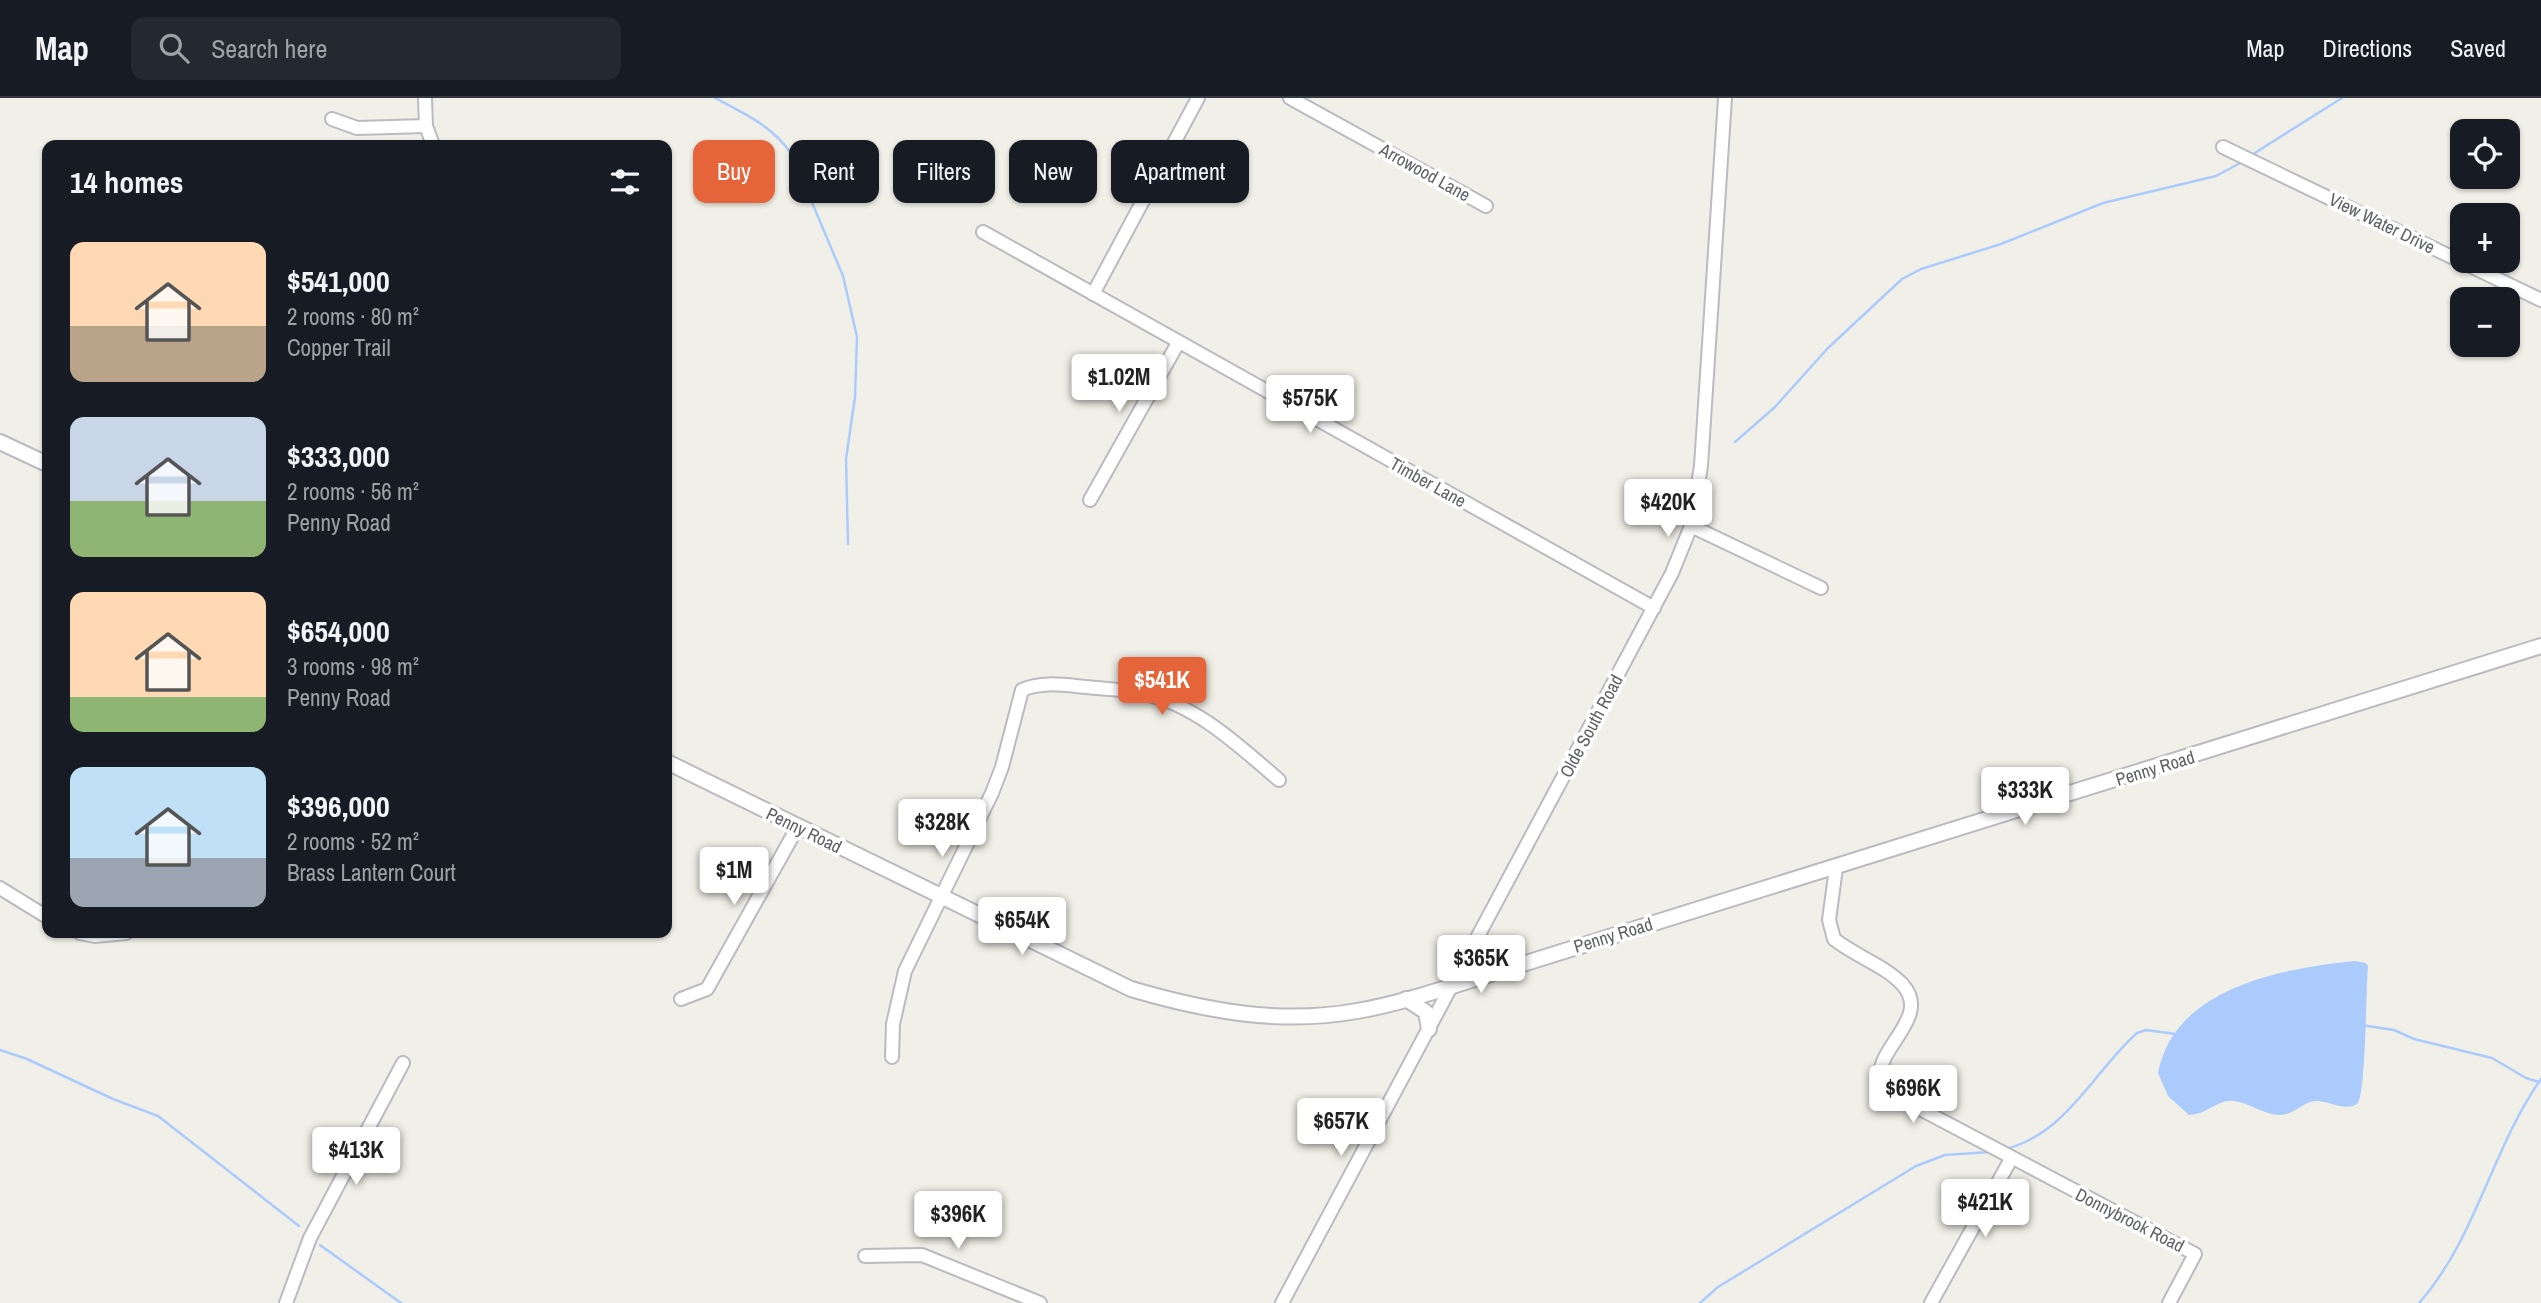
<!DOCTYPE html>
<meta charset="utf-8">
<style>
body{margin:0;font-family:"Archivo Narrow",sans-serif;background:#242831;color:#f1f3f6;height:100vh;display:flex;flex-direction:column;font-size:26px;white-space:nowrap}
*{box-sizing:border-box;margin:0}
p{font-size:23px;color:#9ea1a6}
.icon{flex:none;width:38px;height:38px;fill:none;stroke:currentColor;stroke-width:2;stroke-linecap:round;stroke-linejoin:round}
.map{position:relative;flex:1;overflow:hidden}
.panel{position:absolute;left:42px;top:42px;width:630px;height:798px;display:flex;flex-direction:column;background:#171b24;border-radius:14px;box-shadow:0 2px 5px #0004}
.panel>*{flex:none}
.top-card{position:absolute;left:693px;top:42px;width:665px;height:63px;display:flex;gap:14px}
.buttons{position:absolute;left:2450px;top:21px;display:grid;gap:14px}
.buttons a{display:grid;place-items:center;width:70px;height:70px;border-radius:14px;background:#171b24;box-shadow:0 2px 5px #0004;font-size:35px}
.price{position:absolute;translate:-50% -60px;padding:0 16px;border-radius:7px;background:#fff;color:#222;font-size:23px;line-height:46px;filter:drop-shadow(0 2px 4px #0008)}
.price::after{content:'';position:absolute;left:50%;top:42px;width:21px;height:16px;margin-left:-10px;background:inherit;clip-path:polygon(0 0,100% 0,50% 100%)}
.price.selected{background:#e56439;color:#fff}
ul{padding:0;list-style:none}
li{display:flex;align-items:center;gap:21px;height:175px;padding:0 28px}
li span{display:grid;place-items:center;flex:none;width:196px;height:140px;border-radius:14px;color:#555}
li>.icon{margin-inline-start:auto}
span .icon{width:84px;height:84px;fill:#fffc;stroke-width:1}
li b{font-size:30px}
h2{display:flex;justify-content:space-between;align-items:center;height:84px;padding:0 28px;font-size:30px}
.tag{padding:0 24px;border-radius:14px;background:#171b24;box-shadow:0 2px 5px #0004;font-size:24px;line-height:63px}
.tag.selected{background:#e56439;color:#fff}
header{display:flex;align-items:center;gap:42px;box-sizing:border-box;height:98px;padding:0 35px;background:#171b24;border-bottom:2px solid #363941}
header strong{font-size:33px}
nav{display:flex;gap:38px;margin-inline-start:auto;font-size:24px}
.search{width:490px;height:63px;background:#242831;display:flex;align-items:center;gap:18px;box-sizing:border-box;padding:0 24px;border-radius:14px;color:#9ea1a6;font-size:26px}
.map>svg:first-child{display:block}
.water{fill:#accbfd}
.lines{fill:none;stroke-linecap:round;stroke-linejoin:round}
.stream{stroke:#accbfd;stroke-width:2.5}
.minor-casing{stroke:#babbc1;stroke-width:16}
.tertiary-casing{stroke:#babbc1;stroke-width:18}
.minor{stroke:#fff;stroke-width:12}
.tertiary{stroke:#fff;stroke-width:14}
.labels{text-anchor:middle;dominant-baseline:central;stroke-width:7;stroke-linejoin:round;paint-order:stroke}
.street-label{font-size:18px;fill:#5f6167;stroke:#fff}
</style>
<header>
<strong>Map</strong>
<div class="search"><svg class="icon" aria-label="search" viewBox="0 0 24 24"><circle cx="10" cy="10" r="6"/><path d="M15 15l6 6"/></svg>Search here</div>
<nav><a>Map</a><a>Directions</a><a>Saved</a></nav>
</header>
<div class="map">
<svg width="2541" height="1205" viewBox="0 0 2541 1205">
<rect width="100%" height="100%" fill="#f1f0e8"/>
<path class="water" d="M 2355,863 L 2366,865 L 2368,868 C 2366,888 2366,1000 2357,1006 C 2345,1014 2328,1002 2315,1003 C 2303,1004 2294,1017 2280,1017 C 2264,1017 2250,1005 2234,1003 C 2218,1001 2206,1017 2189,1017 L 2168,998 L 2158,975 C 2174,889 2284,870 2355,863 Z"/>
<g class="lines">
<g class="stream">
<path d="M 715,0 C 745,16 773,28 792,57 L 843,178 L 857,239 L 855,299 L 846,361 L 848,446"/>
<path d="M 2250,58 L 2342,0"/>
<path d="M 1735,344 L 1775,309 L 1828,250 L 1902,181 L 1921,171 L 2001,146 L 2103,105 L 2216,78 L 2242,64"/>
<path d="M 2361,927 L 2394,932 L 2414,941 L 2492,960 L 2526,980 L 2539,984"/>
<path d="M 0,952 L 27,961 L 113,1001 L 158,1018 L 299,1128"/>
<path d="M 2006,1051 C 2067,1035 2094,973 2137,935 L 2146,932 L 2176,936"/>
<path d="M 320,1147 L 401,1205"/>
<path d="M 1700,1205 L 1718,1189 L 1916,1068 L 1945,1057 L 1990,1054"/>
<path d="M 2419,1205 C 2476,1141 2492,1050 2541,981"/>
</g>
<defs>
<g id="minor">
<path d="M 425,0 L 426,28 L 433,47"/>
<path d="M 1290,0 L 1486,108"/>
<path d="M 332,21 L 357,30 L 426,28"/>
<path d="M 2223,49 L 2541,202"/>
<path d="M 983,134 L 1654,510"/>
<path d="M 1093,196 L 1198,0"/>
<path d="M 1090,402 L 1178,245"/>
<path d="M 1691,428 L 1821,490"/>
<path d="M 1836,770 L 1829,822 L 1834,841 C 1855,858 1884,867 1902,886 C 1932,918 1878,948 1880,979 C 1880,983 1884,989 1886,993 L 2195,1156 L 2169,1205"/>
<path d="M 0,790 L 47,819"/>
<path d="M 80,835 L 95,838 L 126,835"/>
<path d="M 681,901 L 707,891 L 797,730"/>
<path d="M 892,959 L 893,926 L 905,873 L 992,695 L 1002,669 L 1022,592 C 1041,583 1065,587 1086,589 C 1105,591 1125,591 1144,596 C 1197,607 1239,648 1279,682"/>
<path d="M 865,1158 L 922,1157 L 1040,1205"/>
<path d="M 286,1205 L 310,1140 L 403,965"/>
<path d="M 1282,1205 L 1672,475 L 1691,428 L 1701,368 L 1725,0"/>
<path d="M 1931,1205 L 2011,1061"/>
</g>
<g id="tertiary">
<path d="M 0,344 L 47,366"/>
<path d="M 667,664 L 1131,891 C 1206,913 1280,927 1357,913 C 1404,905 1451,888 1497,874 L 2541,548"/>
<path d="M 1477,844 L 1479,858 L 1497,874"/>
<path d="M 1406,901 L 1426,914 L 1429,931"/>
</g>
</defs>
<use href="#minor" class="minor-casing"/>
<use href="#tertiary" class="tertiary-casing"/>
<use href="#minor" class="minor"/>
<use href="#tertiary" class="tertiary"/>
</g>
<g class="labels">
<g class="street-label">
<text transform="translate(1425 74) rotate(29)">Arrowood Lane</text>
<text transform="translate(2382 125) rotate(26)">View Water Drive</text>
<text transform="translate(1428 384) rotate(29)">Timber Lane</text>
<text transform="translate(1591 628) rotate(-62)">Olde South Road</text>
<text transform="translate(2155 670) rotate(-17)">Penny Road</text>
<text transform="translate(804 732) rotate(26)">Penny Road</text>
<text transform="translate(1613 837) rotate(-17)">Penny Road</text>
<text transform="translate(2130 1122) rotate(27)">Donnybrook Road</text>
</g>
</g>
</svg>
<div class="buttons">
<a><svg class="icon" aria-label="locate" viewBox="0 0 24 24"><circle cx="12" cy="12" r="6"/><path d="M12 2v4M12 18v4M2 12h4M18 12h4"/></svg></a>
<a>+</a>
<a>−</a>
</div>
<b class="price" style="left:1119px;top:316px">$1.02M</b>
<b class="price" style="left:1310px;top:337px">$575K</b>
<b class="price" style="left:1668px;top:441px">$420K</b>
<b class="price selected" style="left:1162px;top:619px">$541K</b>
<b class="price" style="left:2025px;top:729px">$333K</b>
<b class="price" style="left:942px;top:761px">$328K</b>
<b class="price" style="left:734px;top:809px">$1M</b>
<b class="price" style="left:1022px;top:859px">$654K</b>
<b class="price" style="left:1481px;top:897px">$365K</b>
<b class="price" style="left:1913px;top:1027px">$696K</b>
<b class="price" style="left:1341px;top:1060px">$657K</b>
<b class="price" style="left:356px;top:1089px">$413K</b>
<b class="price" style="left:1985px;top:1141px">$421K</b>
<b class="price" style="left:958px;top:1153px">$396K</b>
<div class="top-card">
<a class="tag selected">Buy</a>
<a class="tag">Rent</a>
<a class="tag">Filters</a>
<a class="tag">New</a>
<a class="tag">Apartment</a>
</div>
<section class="panel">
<h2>14 homes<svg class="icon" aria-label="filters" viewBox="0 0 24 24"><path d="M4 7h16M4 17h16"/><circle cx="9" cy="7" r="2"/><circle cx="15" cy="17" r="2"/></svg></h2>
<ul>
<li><span style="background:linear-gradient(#ffd9b3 60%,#b9a48a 0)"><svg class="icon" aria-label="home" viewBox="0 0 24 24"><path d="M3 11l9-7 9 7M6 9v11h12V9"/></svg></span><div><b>$541,000</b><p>2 rooms · 80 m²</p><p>Copper Trail</p></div></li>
<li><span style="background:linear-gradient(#c9d6e8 60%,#8fb573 0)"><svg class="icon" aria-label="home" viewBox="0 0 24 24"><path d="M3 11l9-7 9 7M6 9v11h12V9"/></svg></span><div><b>$333,000</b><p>2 rooms · 56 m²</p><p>Penny Road</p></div></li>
<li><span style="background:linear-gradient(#ffd9b3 75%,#8fb573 0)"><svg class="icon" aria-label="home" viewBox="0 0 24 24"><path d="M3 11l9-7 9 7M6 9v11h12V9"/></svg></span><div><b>$654,000</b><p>3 rooms · 98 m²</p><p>Penny Road</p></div></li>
<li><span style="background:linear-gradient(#bfe0f5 65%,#9aa5b1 0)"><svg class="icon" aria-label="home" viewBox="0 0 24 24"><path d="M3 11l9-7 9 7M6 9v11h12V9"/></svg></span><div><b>$396,000</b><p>2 rooms · 52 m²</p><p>Brass Lantern Court</p></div></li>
</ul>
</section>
</div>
